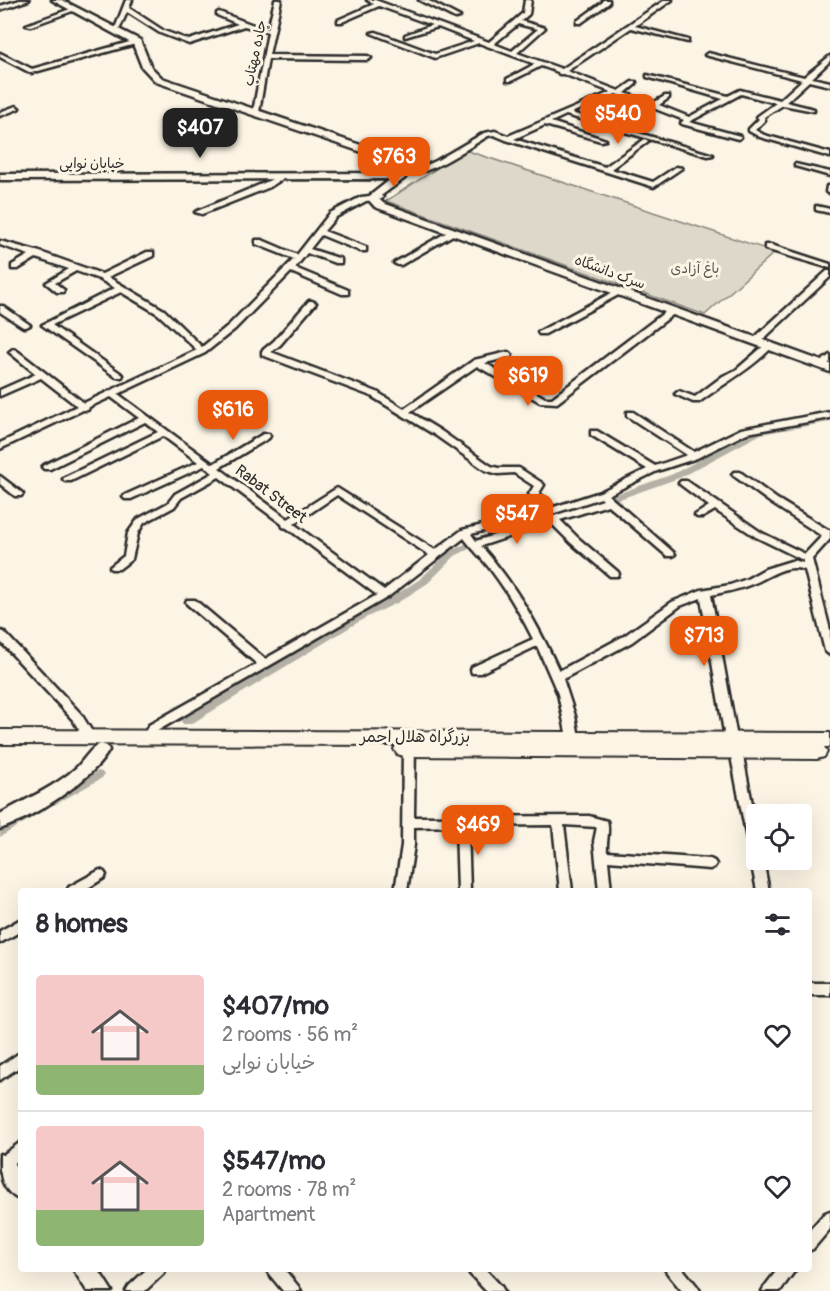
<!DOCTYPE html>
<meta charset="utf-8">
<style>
body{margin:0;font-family:Pangolin,"Playpen Sans Arabic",sans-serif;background:#f2f2f3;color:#2b2b33;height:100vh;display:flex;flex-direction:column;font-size:22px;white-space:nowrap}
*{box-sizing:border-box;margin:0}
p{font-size:20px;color:#7c7c81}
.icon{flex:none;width:33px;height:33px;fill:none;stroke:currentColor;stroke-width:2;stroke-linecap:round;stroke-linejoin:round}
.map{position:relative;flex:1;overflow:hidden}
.details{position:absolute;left:18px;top:888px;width:794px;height:384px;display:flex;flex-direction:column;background:#fff;border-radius:6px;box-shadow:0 6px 24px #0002}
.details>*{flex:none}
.controls{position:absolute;left:746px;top:804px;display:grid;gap:12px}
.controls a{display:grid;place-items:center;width:66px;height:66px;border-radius:6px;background:#fff;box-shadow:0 6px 24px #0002;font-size:30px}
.price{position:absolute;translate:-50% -51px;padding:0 14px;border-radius:12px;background:#ea580c;color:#fff;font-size:20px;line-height:39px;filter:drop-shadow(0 2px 3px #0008)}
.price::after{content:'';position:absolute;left:50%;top:36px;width:18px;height:14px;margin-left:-9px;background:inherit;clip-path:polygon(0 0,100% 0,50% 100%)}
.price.current{background:#222;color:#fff}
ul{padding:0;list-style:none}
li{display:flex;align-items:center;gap:18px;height:150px;padding:0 18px}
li+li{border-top:2px solid #e1e1e2}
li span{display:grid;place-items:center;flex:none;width:168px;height:120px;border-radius:6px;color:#555}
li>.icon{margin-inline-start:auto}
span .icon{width:72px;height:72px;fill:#fffc;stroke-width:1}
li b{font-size:26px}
h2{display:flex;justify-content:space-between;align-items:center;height:72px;padding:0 18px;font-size:26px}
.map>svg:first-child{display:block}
.green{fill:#ded8ca;stroke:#84827a;stroke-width:1.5}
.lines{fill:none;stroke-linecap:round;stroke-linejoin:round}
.canal{fill:#b4b0a5;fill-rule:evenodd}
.street-casing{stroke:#2b2b2b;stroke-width:5}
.secondary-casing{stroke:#2b2b2b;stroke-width:5}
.highway-casing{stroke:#2b2b2b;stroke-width:4}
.street{fill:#fcf5e5;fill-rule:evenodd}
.secondary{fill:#fcf5e5;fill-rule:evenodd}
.highway{fill:#fcf5e5;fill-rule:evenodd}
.labels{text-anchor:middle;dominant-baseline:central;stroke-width:6;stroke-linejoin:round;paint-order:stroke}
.far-street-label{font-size:14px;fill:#2b2b2b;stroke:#fcf5e5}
.far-park-label{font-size:14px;fill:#585653;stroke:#fcf5e5}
.street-label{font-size:16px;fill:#2b2b2b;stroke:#fcf5e5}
</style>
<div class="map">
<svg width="830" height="1291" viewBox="0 0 830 1291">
<rect width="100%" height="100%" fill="#fcf5e5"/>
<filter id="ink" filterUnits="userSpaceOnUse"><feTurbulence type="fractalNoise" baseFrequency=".0167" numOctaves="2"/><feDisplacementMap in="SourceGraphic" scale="12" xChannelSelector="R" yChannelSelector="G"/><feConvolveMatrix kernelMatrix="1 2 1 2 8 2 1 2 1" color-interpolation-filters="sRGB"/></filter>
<g filter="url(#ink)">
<path class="green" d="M 465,150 L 775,252 L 705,315 L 386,201 Z"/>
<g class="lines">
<g class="canal">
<path d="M 830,416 L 830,422 L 761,434 L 679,478 L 603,505 L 597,505 L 595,503 L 597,501 L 673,474 L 755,430 Z"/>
<path d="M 539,518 L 542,519 L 544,521 L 542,523 L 487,540 L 455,556 L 428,583 L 397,603 L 365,618 L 191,724 L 183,724 L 181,721 L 183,718 L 357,614 L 389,599 L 420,579 L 449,552 L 481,536 Z"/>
<path d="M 98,771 L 102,772 L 104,775 L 102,778 L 56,804 L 52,805 L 48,804 L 46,801 L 48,798 Z"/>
<path d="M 28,810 L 32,812 L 34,815 L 32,818 L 0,837 L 0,826 Z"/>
</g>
<defs>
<g id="street">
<path d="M 20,0 L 29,0 L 0,10 L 0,6 Z"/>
<path d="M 126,0 L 132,0 L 129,8 L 164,31 L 189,40 L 238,24 L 217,15 L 217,13 L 219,12 L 256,26 L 268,29 L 275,0 L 281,0 L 269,55 L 368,56 L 371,58 L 368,60 L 268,59 L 259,112 L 256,114 L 253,112 L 268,32 L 244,26 L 189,44 L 160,33 L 127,12 L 119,30 L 114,31 Z"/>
<path d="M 367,0 L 375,0 L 489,42 L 523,13 L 525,0 L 531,0 L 529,14 L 521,21 L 545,28 L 517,53 L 562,69 L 665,0 L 672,0 L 635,26 L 688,40 L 688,42 L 631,28 L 567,71 L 619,91 L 632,82 L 636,82 L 636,84 L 625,93 L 653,103 L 665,96 L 669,96 L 669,98 L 659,105 L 689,117 L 723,99 L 647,77 L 647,75 L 728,96 L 740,90 L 780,100 L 802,80 L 705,55 L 708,53 L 804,77 L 830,56 L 830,61 L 812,78 L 830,82 L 830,86 L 809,81 L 786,102 L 814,109 L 814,111 L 783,105 L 764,117 L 765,120 L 755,130 L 764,135 L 830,153 L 830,157 L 760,137 L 749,131 L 749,129 L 759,119 L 757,117 L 758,116 L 776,103 L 741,94 L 689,122 L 740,136 L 741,137 L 738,139 L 682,124 L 681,123 L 684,120 L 653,108 L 631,118 L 627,118 L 627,116 L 647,106 L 616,94 L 571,113 L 713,155 L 708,156 L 566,115 L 551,122 L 606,140 L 601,141 L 545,125 L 514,139 L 605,167 L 645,139 L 648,141 L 647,142 L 611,169 L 653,182 L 676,167 L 682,168 L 654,187 L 506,140 L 494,135 L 488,136 C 471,146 431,174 413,173 L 413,171 L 436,161 L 484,133 L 495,131 L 508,136 L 611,92 L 563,74 L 559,74 L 558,72 L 541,66 L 511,81 L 507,81 L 507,79 L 535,64 L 479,43 L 435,58 L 371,33 L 376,32 L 435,54 L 474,41 L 438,27 L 405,37 L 405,35 L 432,25 L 379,6 L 342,22 L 338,22 L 338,20 L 374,4 ZM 518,24 L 538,29 L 512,51 L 494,44 Z"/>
<path d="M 419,0 L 427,0 L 460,17 L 455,18 Z"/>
<path d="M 603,0 L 609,0 L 609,3 L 581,23 L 577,23 L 577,21 L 603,2 Z"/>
<path d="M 73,8 L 78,9 L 31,26 L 26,25 Z"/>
<path d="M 137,40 L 140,42 L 139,43 L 31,73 L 0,57 L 0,53 L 32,69 Z"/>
<path d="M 16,106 L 19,108 L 18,109 L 0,116 L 0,112 Z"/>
<path d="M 795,164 L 830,172 L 830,176 L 795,166 Z"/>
<path d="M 281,175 L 287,176 L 270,187 L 202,214 L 195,212 L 264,183 Z"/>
<path d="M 827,186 L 830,186 L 830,194 L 826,192 Z"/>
<path d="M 379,195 L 383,197 L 382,199 L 366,201 L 336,217 L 324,231 L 366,247 L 366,251 L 360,251 L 321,235 L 310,249 L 341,259 L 341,263 L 335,263 L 307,253 L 295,268 L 348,290 L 348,294 L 342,294 L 291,272 L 235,329 L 205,353 L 118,394 L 213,464 L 263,434 L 269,434 L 270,436 L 269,438 L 219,468 L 288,519 L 337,488 L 435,550 L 462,530 L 545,510 L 529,494 L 534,486 L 514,473 L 498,474 L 485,470 L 435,435 L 371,396 L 262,355 L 262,351 L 274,341 L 309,301 L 312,301 L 316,303 L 280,345 L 271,352 L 377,392 L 404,409 L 474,360 L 508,352 L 512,355 L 511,357 L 485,363 L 545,398 L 552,398 L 669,309 L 675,309 L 675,313 L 557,403 L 540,402 L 477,366 L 410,412 L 441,431 L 491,466 L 498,468 L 519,468 L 542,483 L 544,485 L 539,493 L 554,507 L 600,492 L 647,469 L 591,435 L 591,431 L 597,431 L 655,466 L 687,455 L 627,416 L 627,412 L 633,412 L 694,452 L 741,429 L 830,412 L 830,418 L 747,433 L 697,458 L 657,471 L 608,495 L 673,552 L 675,554 L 673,556 L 667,556 L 608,505 L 560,520 L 578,538 L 618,572 L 619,574 L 618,576 L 610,576 L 571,543 L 551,523 L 481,546 C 514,583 539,626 559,671 L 624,636 L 672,602 L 701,590 L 730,585 L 747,579 L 765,569 L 791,561 L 794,560 L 803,563 L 803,560 L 756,537 L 715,510 L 703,517 L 697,517 L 695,515 L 709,506 L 681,485 L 679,483 L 681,481 L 687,481 L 762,533 L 805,554 L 822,536 L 771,503 L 734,476 L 732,474 L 734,472 L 740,472 L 777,499 L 828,530 L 830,530 L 830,539 L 812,559 L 830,630 L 830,655 L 825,651 L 805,570 C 784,563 771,577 752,584 C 738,590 725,592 711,595 L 737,738 L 735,741 L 727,741 L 725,738 L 701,598 L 680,606 L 632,642 L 563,679 L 575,716 L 579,737 L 577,740 L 569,740 L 567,737 L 558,694 L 537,646 L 480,673 L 472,673 L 471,670 L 472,667 L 533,639 C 521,615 507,591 491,570 C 482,558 472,549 464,538 L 388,597 L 157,731 L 151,742 L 143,742 L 141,739 L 149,725 L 257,664 L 187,604 L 186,602 L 187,600 L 195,600 L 265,659 L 377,595 L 287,528 L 283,527 L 282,524 L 219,477 L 181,498 L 174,507 L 144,523 L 138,533 L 132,559 L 119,569 L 111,569 L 110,567 L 124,556 L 128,533 L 138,519 L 168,503 L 175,494 L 213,473 L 204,466 L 131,499 L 125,499 L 123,497 L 125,495 L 198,462 L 163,436 L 71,481 L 65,481 L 63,479 L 65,477 L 158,432 L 145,422 L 50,469 L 44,469 L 42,467 L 44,465 L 139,418 L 111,397 L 89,407 L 88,410 L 83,410 L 0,449 L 0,443 L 77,406 L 41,378 L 0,396 L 0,390 L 36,374 L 9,352 L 13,349 L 16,350 L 84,403 L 197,350 L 158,314 L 121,292 L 52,325 L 123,375 L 122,377 L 116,377 L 42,325 L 115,288 L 99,279 L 76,271 L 55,283 L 64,290 L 63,292 L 57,292 L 46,283 L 69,269 L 36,258 L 18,269 L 12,269 L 12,265 L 29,255 L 0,245 L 0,241 L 40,252 L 102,274 L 147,252 L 153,252 L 153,256 L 108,277 L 164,310 L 202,347 L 229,325 L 294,259 L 256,244 L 256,240 L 262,240 L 297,255 L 330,213 L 361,197 ZM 337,495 L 429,555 L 384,590 L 294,524 ZM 601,498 L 603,500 L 554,516 L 549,516 L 547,518 L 476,541 L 471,534 L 555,513 Z"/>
<path d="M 816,206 L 830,209 L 830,213 L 816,210 Z"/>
<path d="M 451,230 L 458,232 L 401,265 L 398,265 L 394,263 Z"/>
<path d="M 765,245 L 771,245 L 830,264 L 830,268 L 765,249 Z"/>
<path d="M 827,271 L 830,271 L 830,277 L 759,343 L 753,343 L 753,339 Z"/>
<path d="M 617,290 L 620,290 L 624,292 L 545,334 L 539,334 L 538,332 Z"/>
<path d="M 0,306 L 3,306 L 30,325 L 26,327 L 23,327 L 0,312 Z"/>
<path d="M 766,344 L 772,344 L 773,346 C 752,369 724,383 699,402 L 693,402 L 675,394 L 679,391 L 695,397 L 723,376 L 736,370 Z"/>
<path d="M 830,355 L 830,362 L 825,367 L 819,367 L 819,363 Z"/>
<path d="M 0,476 L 21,492 L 23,494 L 21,496 L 15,496 L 0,484 Z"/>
<path d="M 0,631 L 4,632 L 81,714 L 96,738 L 94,741 L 86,741 L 73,720 L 0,641 Z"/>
<path d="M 409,739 L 413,740 L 415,743 L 414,817 L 589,816 L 607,821 C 610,829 606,842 607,852 L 710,859 L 714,861 L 716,864 L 714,867 L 710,869 L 608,861 L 611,891 L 599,891 L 594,841 L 597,827 L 564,825 L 572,891 L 560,891 L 553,825 L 468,826 L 470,891 L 458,891 L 456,826 L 414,827 L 414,845 L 407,891 L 395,891 L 402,845 L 403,743 L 405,740 Z"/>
<path d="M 736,747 L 740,748 L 742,751 L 756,825 L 756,860 L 763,860 L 769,891 L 757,891 L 730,751 L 732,748 Z"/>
<path d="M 100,870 L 104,872 L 106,875 L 104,878 L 83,891 L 67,891 L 69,887 Z"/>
<path d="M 21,919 L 21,931 L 0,943 L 0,931 Z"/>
<rect x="808" y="983" width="22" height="12"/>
<path d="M 21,1052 L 21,1066 L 0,1080 L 0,1066 Z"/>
<path d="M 21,1142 L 21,1158 L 6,1170 L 0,1171 L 0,1157 Z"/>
<path d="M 830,1211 L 830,1229 L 813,1249 L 808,1251 L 808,1232 L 825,1213 Z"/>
<path d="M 147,1269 L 166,1269 L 163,1274 L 145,1291 L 126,1291 L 129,1286 Z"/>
<path d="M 266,1269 L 284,1269 L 298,1286 L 301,1291 L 283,1291 L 269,1274 Z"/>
<path d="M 467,1269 L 485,1269 L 501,1286 L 504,1291 L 486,1291 L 470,1274 Z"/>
<path d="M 665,1269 L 683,1269 L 697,1286 L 700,1291 L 682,1291 L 668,1274 Z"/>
<path d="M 778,1269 L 796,1269 L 780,1291 L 762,1291 L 765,1286 Z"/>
</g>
<g id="secondary">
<path d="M 52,0 L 62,0 L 140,40 L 151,67 L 162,78 L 411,162 L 416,170 L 407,172 L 403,166 L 156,82 L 142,67 L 133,44 Z"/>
<path d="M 401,173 L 406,176 L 405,178 L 378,198 L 383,203 L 830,364 L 830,372 L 375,207 L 367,198 L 391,179 L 0,180 L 0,174 Z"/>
<path d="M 101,744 L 107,746 L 109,750 C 93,780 32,818 0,829 L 0,814 C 26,799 55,787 77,767 C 85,759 91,747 101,744 Z"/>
<path d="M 0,1154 C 22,1163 21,1180 21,1200 C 0,1191 0,1174 0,1154 Z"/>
<path d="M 73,1269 L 98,1269 L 112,1291 L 87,1291 Z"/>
</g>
<path id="highway" d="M 0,730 L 830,733 L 830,747 L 824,747 L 827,752 L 824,757 L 817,759 L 404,756 L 397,754 L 394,749 L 397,745 L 0,744 Z"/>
</defs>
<use href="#street" class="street-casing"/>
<use href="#secondary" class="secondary-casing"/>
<use href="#highway" class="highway-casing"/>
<use href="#street" class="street"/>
<use href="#secondary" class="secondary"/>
<use href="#highway" class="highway"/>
</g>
</g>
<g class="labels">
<g class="far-street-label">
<text transform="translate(255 53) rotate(-78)">جاده مهتاب</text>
<text x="92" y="163">خیابان نوایی</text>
<text transform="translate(610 272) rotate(20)">سرک دانشگاه</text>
</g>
<g class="far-park-label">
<text x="695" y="268">باغ آزادی</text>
</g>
<g class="street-label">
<text transform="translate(271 494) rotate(37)">Rabat Street</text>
<text x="415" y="737">بزرگراه هلال احمر</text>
</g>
</g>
</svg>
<div class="controls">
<a><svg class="icon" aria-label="locate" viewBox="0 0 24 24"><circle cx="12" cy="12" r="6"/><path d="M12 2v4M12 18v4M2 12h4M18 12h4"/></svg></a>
</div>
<b class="price" style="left:618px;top:145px">$540</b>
<b class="price current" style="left:200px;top:159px">$407</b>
<b class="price" style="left:394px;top:188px">$763</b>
<b class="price" style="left:528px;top:407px">$619</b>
<b class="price" style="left:233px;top:441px">$616</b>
<b class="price" style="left:517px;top:545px">$547</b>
<b class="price" style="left:704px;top:667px">$713</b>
<b class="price" style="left:478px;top:856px">$469</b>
<section class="details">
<h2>8 homes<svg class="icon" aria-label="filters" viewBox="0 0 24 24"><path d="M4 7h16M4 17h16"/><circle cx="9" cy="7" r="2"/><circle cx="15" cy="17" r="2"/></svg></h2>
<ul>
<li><span style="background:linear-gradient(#f6c9c9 75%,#8fb573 0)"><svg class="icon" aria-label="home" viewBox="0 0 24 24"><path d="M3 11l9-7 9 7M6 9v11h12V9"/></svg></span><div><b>$407/mo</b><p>2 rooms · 56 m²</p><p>خیابان نوایی</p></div><svg class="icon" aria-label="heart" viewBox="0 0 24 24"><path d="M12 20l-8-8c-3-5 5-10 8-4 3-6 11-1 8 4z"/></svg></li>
<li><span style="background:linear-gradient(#f6c9c9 70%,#8fb573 0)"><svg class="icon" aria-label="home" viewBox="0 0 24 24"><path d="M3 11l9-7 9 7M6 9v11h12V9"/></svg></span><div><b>$547/mo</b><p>2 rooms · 78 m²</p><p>Apartment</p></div><svg class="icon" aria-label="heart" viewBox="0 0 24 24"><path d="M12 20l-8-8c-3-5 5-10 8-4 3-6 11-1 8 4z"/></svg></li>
</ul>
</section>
</div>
